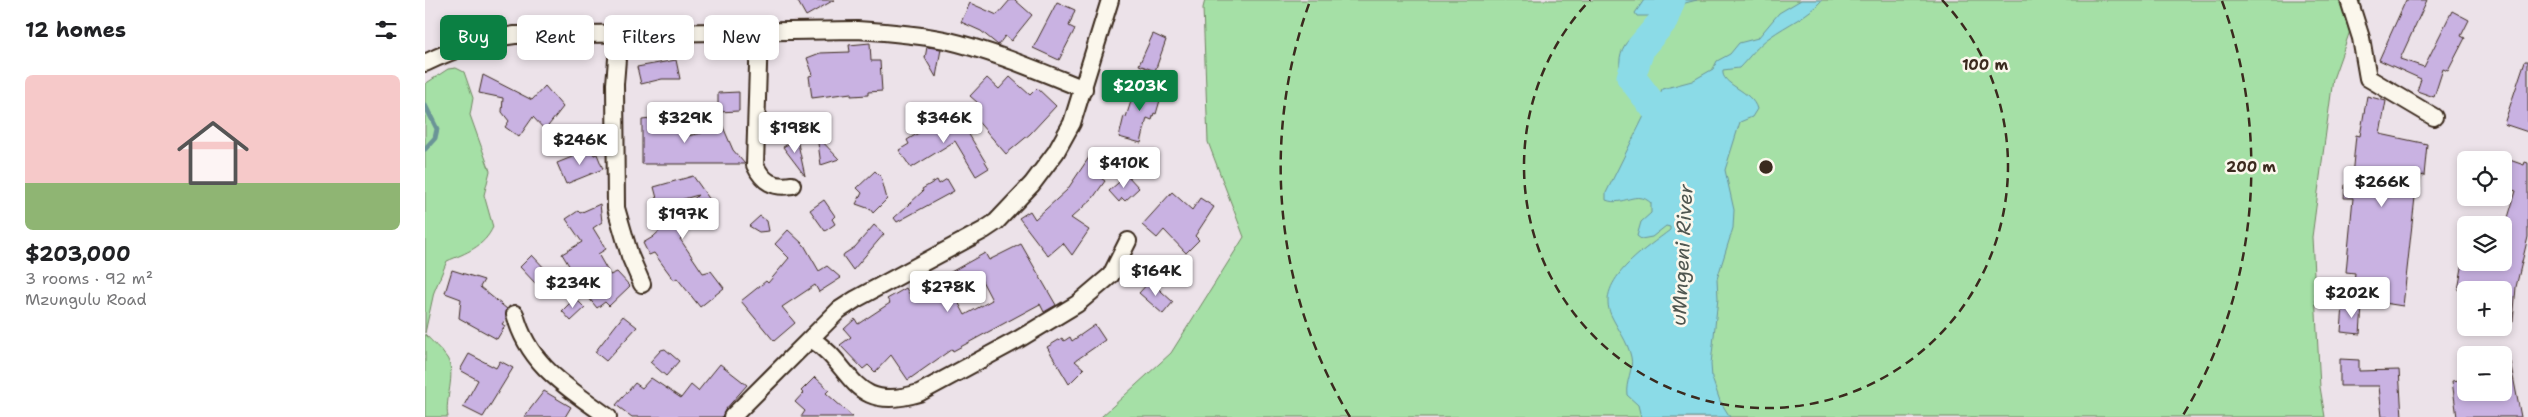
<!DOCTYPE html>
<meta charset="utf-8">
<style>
body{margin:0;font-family:"Shantell Sans",sans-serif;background:#f6f6f6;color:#202124;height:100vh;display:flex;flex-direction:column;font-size:19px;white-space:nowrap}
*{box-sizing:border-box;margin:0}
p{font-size:16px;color:#757577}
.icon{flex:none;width:28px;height:28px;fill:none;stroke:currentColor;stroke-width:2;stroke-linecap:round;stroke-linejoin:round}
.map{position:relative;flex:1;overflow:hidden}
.sheet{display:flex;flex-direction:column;background:#fff;width:425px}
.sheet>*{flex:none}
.guide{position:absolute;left:15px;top:15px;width:475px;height:45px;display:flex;gap:10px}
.buttons{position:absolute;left:2032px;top:151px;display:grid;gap:10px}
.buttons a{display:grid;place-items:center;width:55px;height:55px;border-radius:8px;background:#fff;box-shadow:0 2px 8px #0003;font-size:25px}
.price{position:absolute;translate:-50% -42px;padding:0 11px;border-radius:5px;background:#fff;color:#222;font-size:16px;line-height:32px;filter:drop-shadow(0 1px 2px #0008)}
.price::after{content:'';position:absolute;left:50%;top:30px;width:15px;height:11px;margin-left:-8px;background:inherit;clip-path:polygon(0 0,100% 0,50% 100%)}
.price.on{background:#0b8043;color:#fff}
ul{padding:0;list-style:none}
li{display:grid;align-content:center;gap:10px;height:265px;padding:0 25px}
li+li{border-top:1px solid #e0e0e0}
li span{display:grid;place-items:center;height:155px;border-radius:8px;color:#555}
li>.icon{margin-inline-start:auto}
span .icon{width:90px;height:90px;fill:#fffc;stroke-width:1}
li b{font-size:21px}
h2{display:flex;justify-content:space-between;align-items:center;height:60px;padding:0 25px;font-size:21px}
.chip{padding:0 18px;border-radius:8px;background:#fff;box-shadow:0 2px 8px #0003;font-size:18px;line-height:45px}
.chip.on{background:#0b8043;color:#fff}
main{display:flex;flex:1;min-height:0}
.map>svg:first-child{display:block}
.green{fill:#a5e0a6;stroke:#708562}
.water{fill:#8bdbe7;stroke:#6b9497}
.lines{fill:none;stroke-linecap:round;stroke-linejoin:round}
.stream{stroke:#6b9497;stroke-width:5}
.river{stroke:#8bdbe7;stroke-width:29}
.building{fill:#c9b2e2;stroke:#3b2a1e;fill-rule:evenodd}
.minor-casing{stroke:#3b2a1e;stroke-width:20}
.minor{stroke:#fbf7ec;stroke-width:16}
.ring{fill:none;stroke:#3b2a1e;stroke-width:2.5;stroke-dasharray:9 6}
.labels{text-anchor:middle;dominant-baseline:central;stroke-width:5;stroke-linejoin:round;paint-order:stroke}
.water-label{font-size:20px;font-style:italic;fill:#4f5650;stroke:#fbf7ec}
.centre{fill:#3b2a1e;stroke:#fbf7ec;stroke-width:2.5}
.ring-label{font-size:15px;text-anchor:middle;font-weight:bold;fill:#3b2a1e;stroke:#fbf7ec;stroke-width:5;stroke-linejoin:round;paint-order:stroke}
</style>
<main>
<section class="sheet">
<h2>12 homes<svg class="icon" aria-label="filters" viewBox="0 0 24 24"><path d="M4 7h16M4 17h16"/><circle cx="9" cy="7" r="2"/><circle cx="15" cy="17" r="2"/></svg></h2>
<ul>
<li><span style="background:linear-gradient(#f6c9c9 70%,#8fb573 0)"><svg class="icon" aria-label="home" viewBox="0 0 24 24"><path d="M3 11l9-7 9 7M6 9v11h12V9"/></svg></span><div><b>$203,000</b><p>3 rooms · 92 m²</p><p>Mzungulu Road</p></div></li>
</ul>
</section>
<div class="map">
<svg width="2103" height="417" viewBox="0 0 2103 417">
<rect width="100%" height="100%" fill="#ece2e9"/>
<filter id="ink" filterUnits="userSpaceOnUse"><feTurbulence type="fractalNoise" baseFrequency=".02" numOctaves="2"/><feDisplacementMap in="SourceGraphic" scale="10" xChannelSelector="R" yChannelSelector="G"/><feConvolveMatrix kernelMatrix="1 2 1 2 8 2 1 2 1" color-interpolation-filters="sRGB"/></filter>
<g filter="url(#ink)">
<g class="green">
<path d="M 780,0 L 1936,0 L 1908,79 L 1887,237 L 1895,387 L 1900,417 L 676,417 L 746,353 L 819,237 L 783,142 L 778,8 Z"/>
<path d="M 31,68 L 39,72 L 48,98 L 45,115 L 65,171 L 59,195 L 68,227 C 59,247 41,253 22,261 L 9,292 L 0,333 L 0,84 L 23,69 Z"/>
<path d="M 0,334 C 7,342 16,349 22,358 C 32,374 19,400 23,417 L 0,417 Z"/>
</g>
<g class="water">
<path d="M 1219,0 L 1272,0 L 1260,3 L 1245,28 L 1220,48 L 1216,63 L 1208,71 L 1200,71 L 1195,67 C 1192,40 1217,29 1235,18 L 1234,16 L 1212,16 L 1210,13 Z"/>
<path d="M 1376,0 L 1397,0 C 1382,17 1363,24 1345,37 C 1333,45 1324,58 1314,68 L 1298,70 C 1295,85 1327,90 1332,109 L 1327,117 L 1315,122 L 1300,170 L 1309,210 L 1308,228 L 1292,279 L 1293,298 L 1286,364 L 1287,378 L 1295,401 L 1305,417 L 1216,417 L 1213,405 L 1202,395 C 1200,382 1209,369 1206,357 C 1203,342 1192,328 1186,315 C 1170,280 1222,248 1245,230 L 1245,227 L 1241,226 L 1227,237 L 1216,239 L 1212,236 L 1216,222 L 1226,213 L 1226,203 C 1211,189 1198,207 1181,200 L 1181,193 L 1220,114 L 1233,100 L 1237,89 L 1267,81 L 1288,69 L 1292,61 L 1305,54 L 1314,43 L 1333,38 L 1354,13 Z"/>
</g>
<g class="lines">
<path class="stream" d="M 0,105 L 12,129 L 10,138 L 0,149"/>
<path class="river" d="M 1246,0 L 1238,21 L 1216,47 L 1206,77 L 1252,137"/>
</g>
<g class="building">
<path d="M 372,0 L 409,0 L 381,16 Z"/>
<path d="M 585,0 L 590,0 L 607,15 L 586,41 L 580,36 L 573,45 L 556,31 L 536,22 L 545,3 L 572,15 Z"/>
<path d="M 1981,0 L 2002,0 L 1975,59 L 1999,67 L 2027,11 L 2044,20 L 2036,36 L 2040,38 L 2023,71 L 2018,69 L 2009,97 L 1992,91 L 1996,79 L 1954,60 Z"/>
<path d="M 632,2 L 650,10 L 644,26 L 650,29 L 634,60 L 608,48 Z"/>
<path d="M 728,34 L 741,40 L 730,71 L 714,65 Z"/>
<path d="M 445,43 L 446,61 L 455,61 L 457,91 L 443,92 L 443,95 L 426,96 L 426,93 L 387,98 L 384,76 L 388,75 L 382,58 L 395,53 L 425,52 L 424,45 Z"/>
<path d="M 502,47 L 516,49 L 511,77 L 500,58 Z"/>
<path d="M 251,60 L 255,79 L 237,79 L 216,84 L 212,67 Z"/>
<path d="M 2100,61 L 2103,61 L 2103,132 L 2079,124 Z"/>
<path d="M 58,75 L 107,100 L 120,86 L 138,107 L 120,130 L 108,117 L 94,137 L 80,127 L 84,121 L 77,112 L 78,98 L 54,93 Z"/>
<path d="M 585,77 L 605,95 L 612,88 L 631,106 L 605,134 L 581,154 L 543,110 L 553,103 L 545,96 L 562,78 L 574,89 Z"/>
<path d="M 715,83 L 738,90 L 731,114 L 729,113 L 727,120 L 722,118 L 716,143 L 694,137 L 699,116 L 701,117 L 709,92 L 712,92 Z"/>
<path d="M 314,92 L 314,111 L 293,112 L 293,93 Z"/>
<path d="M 1942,96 L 1961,101 L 1955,134 L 2002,144 L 1999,176 L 1996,175 L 1995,188 L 1991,188 L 1978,306 L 1927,298 L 1930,273 L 1921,272 L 1928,198 L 1919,198 L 1920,185 L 1926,186 L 1931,135 L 1935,136 Z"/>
<path d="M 523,115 L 526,121 L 533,116 L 564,168 L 551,176 L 530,141 L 486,168 L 474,150 L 484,144 L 482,140 Z"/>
<path d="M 254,116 L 257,137 L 277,133 L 277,129 L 295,120 L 308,150 L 320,164 L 217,164 L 217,120 Z"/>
<path d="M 392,136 L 414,159 L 396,165 Z"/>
<path d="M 372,139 L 380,176 L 358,147 Z"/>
<path d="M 167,149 L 169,155 L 172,154 L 178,169 L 141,184 L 132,163 Z"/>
<path d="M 669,150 L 680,158 L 669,173 L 680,181 L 668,198 L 646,218 L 664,230 L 647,255 L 638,243 L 623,256 L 594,218 L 605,211 L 610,219 L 642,190 Z"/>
<path d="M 2079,158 L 2099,165 L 2100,162 L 2103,163 L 2103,237 L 2091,287 L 2088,322 L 2079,322 L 2079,290 L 2033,290 L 2038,262 L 2079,262 L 2079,231 L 2091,191 L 2079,187 Z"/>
<path d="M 450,171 L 456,177 L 462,199 L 448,213 L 445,209 L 431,204 L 437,193 L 432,188 Z"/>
<path d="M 702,175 L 714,188 L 700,201 L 697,198 L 694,202 L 684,191 Z"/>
<path d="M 268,176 L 288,204 L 258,226 L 250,220 L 261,234 L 255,239 L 278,273 L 286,271 L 299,288 L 275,307 L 252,278 L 249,280 L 229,253 L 224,255 L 218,243 L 228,237 L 273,195 L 234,206 L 229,187 Z"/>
<path d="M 522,179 L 529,191 L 472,222 L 469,218 L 498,191 L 497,189 L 512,180 L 514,184 Z"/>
<path d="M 747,192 L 767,210 L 775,198 L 789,207 L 770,236 L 774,240 L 761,253 L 739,230 L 732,238 L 717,225 Z"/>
<path d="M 399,200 L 410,216 L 407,219 L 410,224 L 400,231 L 385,210 Z"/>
<path d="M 175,204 L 177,222 L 168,228 L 181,249 L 173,254 L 185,275 L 192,272 L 205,286 L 184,306 L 180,302 L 172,308 L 163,297 L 137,254 L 157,242 L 141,219 L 153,211 L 155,213 Z"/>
<path d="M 335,216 L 342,221 L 344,231 L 334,232 L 324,226 Z"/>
<path d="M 449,225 L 459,234 L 428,270 L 418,256 L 419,254 L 430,247 Z"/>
<path d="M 363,230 L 379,245 L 394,271 L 402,266 L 416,278 L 394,292 L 390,285 L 357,307 L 370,323 L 349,341 L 316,301 L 341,281 L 343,283 L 364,258 L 350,244 Z"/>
<path d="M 596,244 L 631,305 L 619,312 L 615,304 L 528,351 L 527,349 L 483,380 L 466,355 L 450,372 L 443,365 L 438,369 L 415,345 L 426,337 L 419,329 L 430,319 L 433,324 L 465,303 L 462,299 L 481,288 L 487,299 L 524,273 L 560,253 L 564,260 ZM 554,275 L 567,300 L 540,315 L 528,292 Z"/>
<path d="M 107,255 L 124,273 L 111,284 L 95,267 Z"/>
<path d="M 27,270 L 59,280 L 55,287 L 82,309 L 81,319 L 77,324 L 80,326 L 72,339 L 34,318 L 36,299 L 20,293 Z"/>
<path d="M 725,281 L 748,302 L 738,314 L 714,293 Z"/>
<path d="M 150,298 L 160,308 L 146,321 L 137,311 Z"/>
<path d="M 1918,305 L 1937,306 L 1935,334 L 1916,332 Z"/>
<path d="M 198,316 L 212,327 L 181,361 L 170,352 Z"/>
<path d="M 670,325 L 680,340 L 650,361 L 659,369 L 644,384 L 622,347 L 637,338 L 639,341 L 645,337 L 647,341 Z"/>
<path d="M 240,349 L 254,361 L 241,376 L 225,362 L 236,350 Z"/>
<path d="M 44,354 L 71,368 L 75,361 L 88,368 L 58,417 L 38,407 L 53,380 L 35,370 Z"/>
<path d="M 1915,359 L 1934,360 L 1934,371 L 1974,370 L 1977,417 L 1957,417 L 1954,386 L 1915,386 Z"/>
<path d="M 2085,361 L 2096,417 L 2032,417 L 2027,381 L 2041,379 L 2041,392 L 2079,392 L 2079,362 Z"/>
<path d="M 295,364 L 322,385 L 300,410 L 297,417 L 207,417 L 191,405 L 210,383 L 217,388 L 226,378 L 256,398 L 266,385 L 273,391 Z"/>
<path d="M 390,377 L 404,390 L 401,393 L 428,417 L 376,417 L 380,411 L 370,402 L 378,393 L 376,391 Z"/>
<path d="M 119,391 L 146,407 L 140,417 L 99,417 Z"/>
</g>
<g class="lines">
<defs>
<g id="minor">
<path d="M 1924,0 L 1936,38 L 1943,78 L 2009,117"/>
<path d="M 334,32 L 330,165 C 338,182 348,188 367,185"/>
<path d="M 194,34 L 190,84 L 191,208 L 205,256 L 217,284"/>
<path d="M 0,63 C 29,49 58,39 90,35 L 432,30 C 462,32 491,34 520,40 C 568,51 614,71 659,89"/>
<path d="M 90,314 C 103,365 142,387 183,417"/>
<path d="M 386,339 C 429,365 425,414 494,393 L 594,339 L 652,304 L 686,275 L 703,241"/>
<path d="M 307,417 L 414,310 L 431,299 L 559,230 L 571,222 L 607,184 L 631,152 L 647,123 L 685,0"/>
</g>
</defs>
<use href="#minor" class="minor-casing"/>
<use href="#minor" class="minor"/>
</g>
</g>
<g class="ring">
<path d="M1517 0A242 242 0 1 1 1165 0"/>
<path d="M925 417A485 485 0 0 1 885 1M1797 1A485 485 0 0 1 1757 417"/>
</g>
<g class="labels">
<g class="water-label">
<text transform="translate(1257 255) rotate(-87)">uMngeni River</text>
</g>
</g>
<circle cx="1341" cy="167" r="8" class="centre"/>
<g class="ring-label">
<text x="1560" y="70">100 m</text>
<text x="1826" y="172">200 m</text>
</g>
</svg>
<div class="buttons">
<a><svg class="icon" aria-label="locate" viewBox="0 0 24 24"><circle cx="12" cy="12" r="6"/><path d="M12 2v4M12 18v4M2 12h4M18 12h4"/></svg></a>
<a><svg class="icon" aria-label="layers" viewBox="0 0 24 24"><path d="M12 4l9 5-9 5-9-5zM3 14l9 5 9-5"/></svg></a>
<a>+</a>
<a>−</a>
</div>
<b class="price on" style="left:715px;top:112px">$203K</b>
<b class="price" style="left:260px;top:144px">$329K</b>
<b class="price" style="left:519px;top:144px">$346K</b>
<b class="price" style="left:370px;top:154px">$198K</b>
<b class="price" style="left:155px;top:166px">$246K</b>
<b class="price" style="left:699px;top:189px">$410K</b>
<b class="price" style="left:1957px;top:208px">$266K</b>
<b class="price" style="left:258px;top:240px">$197K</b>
<b class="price" style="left:731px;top:297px">$164K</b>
<b class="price" style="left:148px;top:309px">$234K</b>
<b class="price" style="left:523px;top:313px">$278K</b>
<b class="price" style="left:1927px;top:319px">$202K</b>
<div class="guide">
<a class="chip on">Buy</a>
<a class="chip">Rent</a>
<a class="chip">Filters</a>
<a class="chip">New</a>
</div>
</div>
</main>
